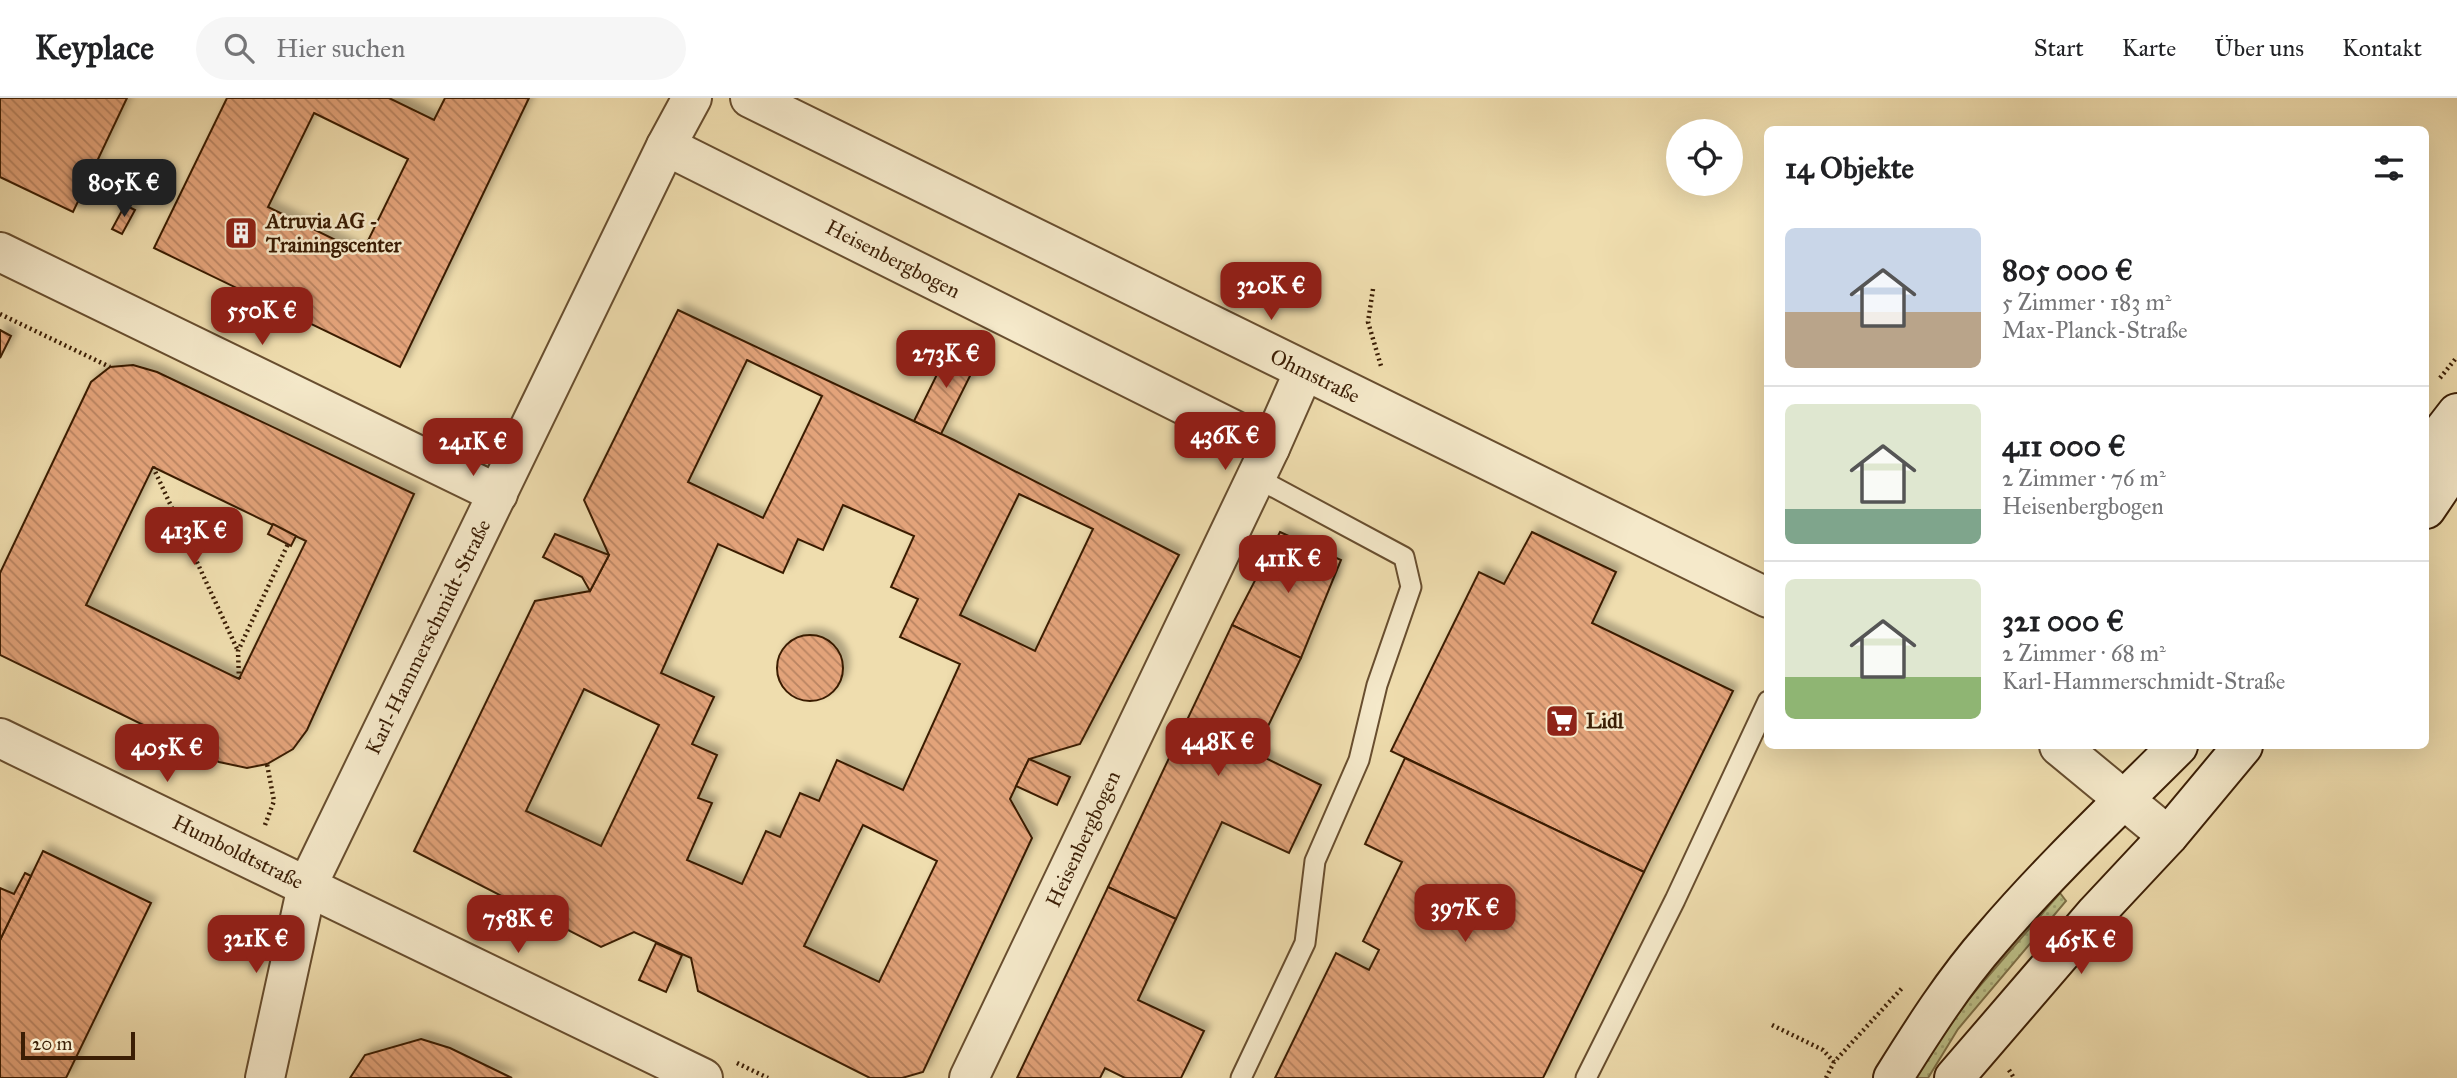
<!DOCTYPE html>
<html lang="de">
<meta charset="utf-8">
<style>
body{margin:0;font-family:"IM FELL Great Primer",serif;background:#f6f6f6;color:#202124;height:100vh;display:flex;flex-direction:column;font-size:26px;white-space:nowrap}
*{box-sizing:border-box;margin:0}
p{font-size:23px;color:#757577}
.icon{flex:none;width:38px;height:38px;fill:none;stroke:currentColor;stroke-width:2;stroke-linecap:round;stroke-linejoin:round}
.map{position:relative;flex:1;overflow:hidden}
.side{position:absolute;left:1764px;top:28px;width:665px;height:623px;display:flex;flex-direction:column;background:#fff;border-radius:10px;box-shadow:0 7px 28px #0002}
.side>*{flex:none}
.tools{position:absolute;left:1666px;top:21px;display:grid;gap:14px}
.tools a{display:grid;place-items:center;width:77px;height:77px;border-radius:50%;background:#fff;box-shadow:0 7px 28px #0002;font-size:35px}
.scale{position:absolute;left:21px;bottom:18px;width:114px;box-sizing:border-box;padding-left:7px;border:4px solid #3b1e05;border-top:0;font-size:19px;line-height:24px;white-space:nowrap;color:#3b1e05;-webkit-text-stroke:5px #f5e9ca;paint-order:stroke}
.price{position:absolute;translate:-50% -60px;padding:0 16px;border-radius:14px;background:#8f2418;color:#fff;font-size:23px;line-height:46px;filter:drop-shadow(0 2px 4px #0008)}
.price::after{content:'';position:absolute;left:50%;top:42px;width:21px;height:16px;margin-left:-10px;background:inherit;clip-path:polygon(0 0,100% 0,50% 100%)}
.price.on{background:#222;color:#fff}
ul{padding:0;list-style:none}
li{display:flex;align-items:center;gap:21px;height:175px;padding:0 21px}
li+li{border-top:2px solid #e0e0e0}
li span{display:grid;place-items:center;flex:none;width:196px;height:140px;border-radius:10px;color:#555}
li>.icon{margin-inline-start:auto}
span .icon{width:84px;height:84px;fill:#fffc;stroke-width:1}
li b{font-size:30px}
h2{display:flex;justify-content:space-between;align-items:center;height:84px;padding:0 21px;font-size:30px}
header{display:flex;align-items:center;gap:42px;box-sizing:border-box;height:98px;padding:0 35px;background:#fff;border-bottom:2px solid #e0e0e0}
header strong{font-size:33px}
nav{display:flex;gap:38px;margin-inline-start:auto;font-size:24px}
.search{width:490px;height:63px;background:#f6f6f6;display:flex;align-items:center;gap:18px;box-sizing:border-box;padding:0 24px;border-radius:38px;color:#757577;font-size:26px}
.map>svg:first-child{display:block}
.grass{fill:url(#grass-dots);stroke:#7c6f46;stroke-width:2}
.building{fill:url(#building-back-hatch);stroke:#3b1e05;stroke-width:2;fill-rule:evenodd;filter:url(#shadow)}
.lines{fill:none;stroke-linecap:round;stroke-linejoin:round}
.lane-casing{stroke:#684e2f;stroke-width:23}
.street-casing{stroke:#684e2f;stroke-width:42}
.secondary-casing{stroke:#3b1e05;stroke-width:42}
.path{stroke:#3b1e05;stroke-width:4.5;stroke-dasharray:2 3.5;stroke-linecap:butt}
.lane{stroke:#f5e9ca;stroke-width:19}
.street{stroke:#f5e9ca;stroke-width:38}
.secondary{stroke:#f5e9ca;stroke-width:38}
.labels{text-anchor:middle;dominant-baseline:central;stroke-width:5;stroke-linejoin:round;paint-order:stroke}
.poi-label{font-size:21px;font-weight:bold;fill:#3b1e05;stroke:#f5e9ca;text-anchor:start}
.street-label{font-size:21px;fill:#3b1e05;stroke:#f5e9ca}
</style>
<header>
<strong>Keyplace</strong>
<div class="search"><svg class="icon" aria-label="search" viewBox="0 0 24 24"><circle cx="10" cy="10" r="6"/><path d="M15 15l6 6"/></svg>Hier suchen</div>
<nav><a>Start</a><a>Karte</a><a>Über uns</a><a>Kontakt</a></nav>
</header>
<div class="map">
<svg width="2457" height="980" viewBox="0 0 2457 980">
<defs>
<pattern id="grass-dots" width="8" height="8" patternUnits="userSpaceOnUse" patternTransform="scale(1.75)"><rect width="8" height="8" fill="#bcc088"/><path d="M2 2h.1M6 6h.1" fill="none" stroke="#a2a574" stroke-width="1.8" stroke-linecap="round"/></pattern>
<pattern id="building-back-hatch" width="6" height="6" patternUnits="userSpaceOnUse" patternTransform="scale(1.75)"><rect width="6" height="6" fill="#e3a37a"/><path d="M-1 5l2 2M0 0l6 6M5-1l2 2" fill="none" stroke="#b98462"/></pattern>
<filter id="shadow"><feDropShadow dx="6" dy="-6" stdDeviation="3.5" flood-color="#0004"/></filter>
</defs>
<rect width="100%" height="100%" fill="#efddae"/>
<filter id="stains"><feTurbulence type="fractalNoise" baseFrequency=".00286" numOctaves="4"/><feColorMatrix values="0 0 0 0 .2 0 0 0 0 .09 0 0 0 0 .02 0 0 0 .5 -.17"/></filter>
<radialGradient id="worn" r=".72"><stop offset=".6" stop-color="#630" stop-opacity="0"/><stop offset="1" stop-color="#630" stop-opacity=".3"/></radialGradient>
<path class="grass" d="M 2060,795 L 2066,803 L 1958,931 L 1928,980 L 1914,980 L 1947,926 Z"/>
<g class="building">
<path d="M 0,0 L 127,0 L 73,114 L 0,79 Z"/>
<path d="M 227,0 L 389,0 L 434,22 L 445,0 L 529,0 L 400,269 L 154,150 ZM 314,15 L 408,61 L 362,155 L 268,109 Z"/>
<path d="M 125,107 L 135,112 L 122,136 L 112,131 Z"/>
<path d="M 678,212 L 954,342 L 1179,457 L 1080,646 L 1029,661 L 1010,701 L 1032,740 L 923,974 L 902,980 L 870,980 L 698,893 L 691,860 L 634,834 L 601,849 L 414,753 L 535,503 L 590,493 L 609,457 L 584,402 ZM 747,262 L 822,298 L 763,420 L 688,384 ZM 1019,396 L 1093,431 L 1035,553 L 960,517 ZM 843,407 L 914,438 L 891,489 L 918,501 L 900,539 L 960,566 L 903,692 L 837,662 L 819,703 L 800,695 L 780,739 L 766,733 L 742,786 L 687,762 L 712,705 L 698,700 L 717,657 L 692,646 L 714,599 L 661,575 L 718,446 L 783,475 L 798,441 L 823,452 ZM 584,591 L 659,627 L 601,748 L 526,713 ZM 863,727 L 937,763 L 879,884 L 804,848 Z"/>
<path d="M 0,232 L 11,238 L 0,260 Z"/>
<path d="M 951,248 L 978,262 L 941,336 L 914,323 Z"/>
<path d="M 133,267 L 157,274 L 414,396 L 307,632 L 293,651 L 267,666 L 247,670 L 219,664 L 0,557 L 0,475 L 91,284 L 110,269 ZM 153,369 L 306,443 L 239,581 L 86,507 Z"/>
<path d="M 273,426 L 296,438 L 291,448 L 268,436 Z"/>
<path d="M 1280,434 L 1341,462 L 1301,560 L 1232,527 Z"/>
<path d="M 1532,434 L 1616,474 L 1592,525 L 1733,593 L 1644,774 L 1391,653 L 1479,474 L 1504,486 Z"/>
<path d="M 555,436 L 609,457 L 590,493 L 582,479 L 543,459 Z"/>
<path d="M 1232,527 L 1301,560 L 1255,655 L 1321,687 L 1289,755 L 1222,724 L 1176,821 L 1108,789 Z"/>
<circle cx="810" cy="570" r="33"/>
<path d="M 1405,660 L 1644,774 L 1543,980 L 1275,980 L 1336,855 L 1369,872 L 1379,852 L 1363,843 L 1402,764 L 1365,746 Z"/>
<path d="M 1029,661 L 1070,679 L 1057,707 L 1016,688 Z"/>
<path d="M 43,753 L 151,805 L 66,980 L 0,980 L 0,842 Z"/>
<path d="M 25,775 L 31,778 L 0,842 L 0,790 L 14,796 Z"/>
<path d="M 1108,789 L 1176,821 L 1138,902 L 1204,933 L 1181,980 L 1125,980 L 1105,970 L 1100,980 L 1017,980 Z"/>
<path d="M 656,845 L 682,857 L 666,894 L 639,882 Z"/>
<path d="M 421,941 L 450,950 L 512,980 L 350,980 L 365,957 Z"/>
</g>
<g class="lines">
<defs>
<g id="lane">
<path d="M 1241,980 L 1305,845 L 1315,763 L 1359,662 L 1377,587 L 1411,489 L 1404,459 L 1255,379"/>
<path d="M 1586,980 L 1675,802 L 1768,603"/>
</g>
<g id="street">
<path d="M 750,0 L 1768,500"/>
<path d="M 666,48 L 1270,350 L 969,980"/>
<path d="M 0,154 L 498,396"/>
<path d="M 1270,350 L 1304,273"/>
<path d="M 0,640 L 703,980"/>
<path d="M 2059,648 L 2168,738"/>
<path d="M 265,980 L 307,788 L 666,48 L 692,0"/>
</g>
<g id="secondary">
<path d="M 2426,355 L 2457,315"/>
<path d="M 2426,411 L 2457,365"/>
<path d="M 1893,980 C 1923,932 1954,883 1992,840 C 2050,772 2115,711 2178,648"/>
<path d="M 1954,980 L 2096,815 L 2168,738 L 2243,648"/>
</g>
</defs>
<use href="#lane" class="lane-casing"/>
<use href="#street" class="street-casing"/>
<use href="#secondary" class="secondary-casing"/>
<g class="path">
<path d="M 1373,191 L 1368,224 L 1381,268"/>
<path d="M 0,216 L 110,269"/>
<path d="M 2440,280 L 2457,259"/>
<path d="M 153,369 L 238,553"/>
<path d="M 239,581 L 238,553 L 288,446"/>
<path d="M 265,727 L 274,703 L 267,666"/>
<path d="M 1772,927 L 1823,952 L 1834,964"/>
<path d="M 737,965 L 768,980"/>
<path d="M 2009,972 L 2014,980"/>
<path d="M 1826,980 L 1834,964 L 1903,889"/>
</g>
<use href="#lane" class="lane"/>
<use href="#street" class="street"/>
<use href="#secondary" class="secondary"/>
</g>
<defs>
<symbol id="building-square" viewBox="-11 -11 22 22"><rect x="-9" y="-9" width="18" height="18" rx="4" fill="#8f2418" stroke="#f5e9ca"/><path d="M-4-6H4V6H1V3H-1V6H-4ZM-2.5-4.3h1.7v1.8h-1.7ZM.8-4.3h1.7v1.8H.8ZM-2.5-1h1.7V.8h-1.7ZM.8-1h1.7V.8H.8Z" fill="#fff"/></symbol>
<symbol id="supermarket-square" viewBox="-11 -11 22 22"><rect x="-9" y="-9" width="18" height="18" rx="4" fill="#8f2418" stroke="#f5e9ca"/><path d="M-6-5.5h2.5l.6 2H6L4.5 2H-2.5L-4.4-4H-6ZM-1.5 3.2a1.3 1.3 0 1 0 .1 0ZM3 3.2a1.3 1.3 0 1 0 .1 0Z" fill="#fff"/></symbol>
</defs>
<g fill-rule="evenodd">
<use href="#building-square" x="222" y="116" width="38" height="38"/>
<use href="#supermarket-square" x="1543" y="604" width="38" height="38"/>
</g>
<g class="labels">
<g class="poi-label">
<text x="266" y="123">Atruvia AG -<tspan x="266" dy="24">Trainingscenter</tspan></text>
<text x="1586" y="623">Lidl</text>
</g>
<g class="street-label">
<text transform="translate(893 161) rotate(27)">Heisenbergbogen</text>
<text transform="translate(1315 278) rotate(26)">Ohmstraße</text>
<text transform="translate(428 539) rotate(-64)">Karl-Hammerschmidt-Straße</text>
<text transform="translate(1083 741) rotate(-65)">Heisenbergbogen</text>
<text transform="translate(238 754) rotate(26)">Humboldtstraße</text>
</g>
</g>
<rect width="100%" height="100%" filter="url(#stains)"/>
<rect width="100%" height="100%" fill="url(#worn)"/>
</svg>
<div class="tools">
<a><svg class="icon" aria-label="locate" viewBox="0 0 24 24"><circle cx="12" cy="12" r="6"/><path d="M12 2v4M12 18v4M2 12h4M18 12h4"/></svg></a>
</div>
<div class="scale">20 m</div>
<b class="price on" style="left:124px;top:121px">805K €</b>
<b class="price" style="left:1271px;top:224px">320K €</b>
<b class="price" style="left:262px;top:249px">550K €</b>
<b class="price" style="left:946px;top:292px">273K €</b>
<b class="price" style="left:1225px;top:374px">436K €</b>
<b class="price" style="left:473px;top:380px">241K €</b>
<b class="price" style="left:194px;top:469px">413K €</b>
<b class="price" style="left:1288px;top:497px">411K €</b>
<b class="price" style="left:1218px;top:680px">448K €</b>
<b class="price" style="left:167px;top:686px">405K €</b>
<b class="price" style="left:1465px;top:846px">397K €</b>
<b class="price" style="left:518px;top:857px">758K €</b>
<b class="price" style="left:256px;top:877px">321K €</b>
<b class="price" style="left:2081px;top:878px">465K €</b>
<section class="side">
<h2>14 Objekte<svg class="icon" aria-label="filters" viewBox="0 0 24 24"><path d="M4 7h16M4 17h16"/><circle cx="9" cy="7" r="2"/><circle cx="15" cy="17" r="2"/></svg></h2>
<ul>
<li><span style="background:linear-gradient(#c9d6e8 60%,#b9a48a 0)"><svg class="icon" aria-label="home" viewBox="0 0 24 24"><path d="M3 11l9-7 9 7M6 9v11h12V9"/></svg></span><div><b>805 000 €</b><p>5 Zimmer · 183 m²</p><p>Max-Planck-Straße</p></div></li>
<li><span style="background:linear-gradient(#dfe7d0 75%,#7fa58c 0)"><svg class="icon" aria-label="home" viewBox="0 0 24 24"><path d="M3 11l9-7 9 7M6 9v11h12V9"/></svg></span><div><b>411 000 €</b><p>2 Zimmer · 76 m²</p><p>Heisenbergbogen</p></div></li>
<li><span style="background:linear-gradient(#dfe7d0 70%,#8fb573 0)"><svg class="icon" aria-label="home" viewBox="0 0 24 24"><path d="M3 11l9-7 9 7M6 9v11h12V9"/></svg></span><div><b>321 000 €</b><p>2 Zimmer · 68 m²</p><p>Karl-Hammerschmidt-Straße</p></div></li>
</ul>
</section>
</div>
